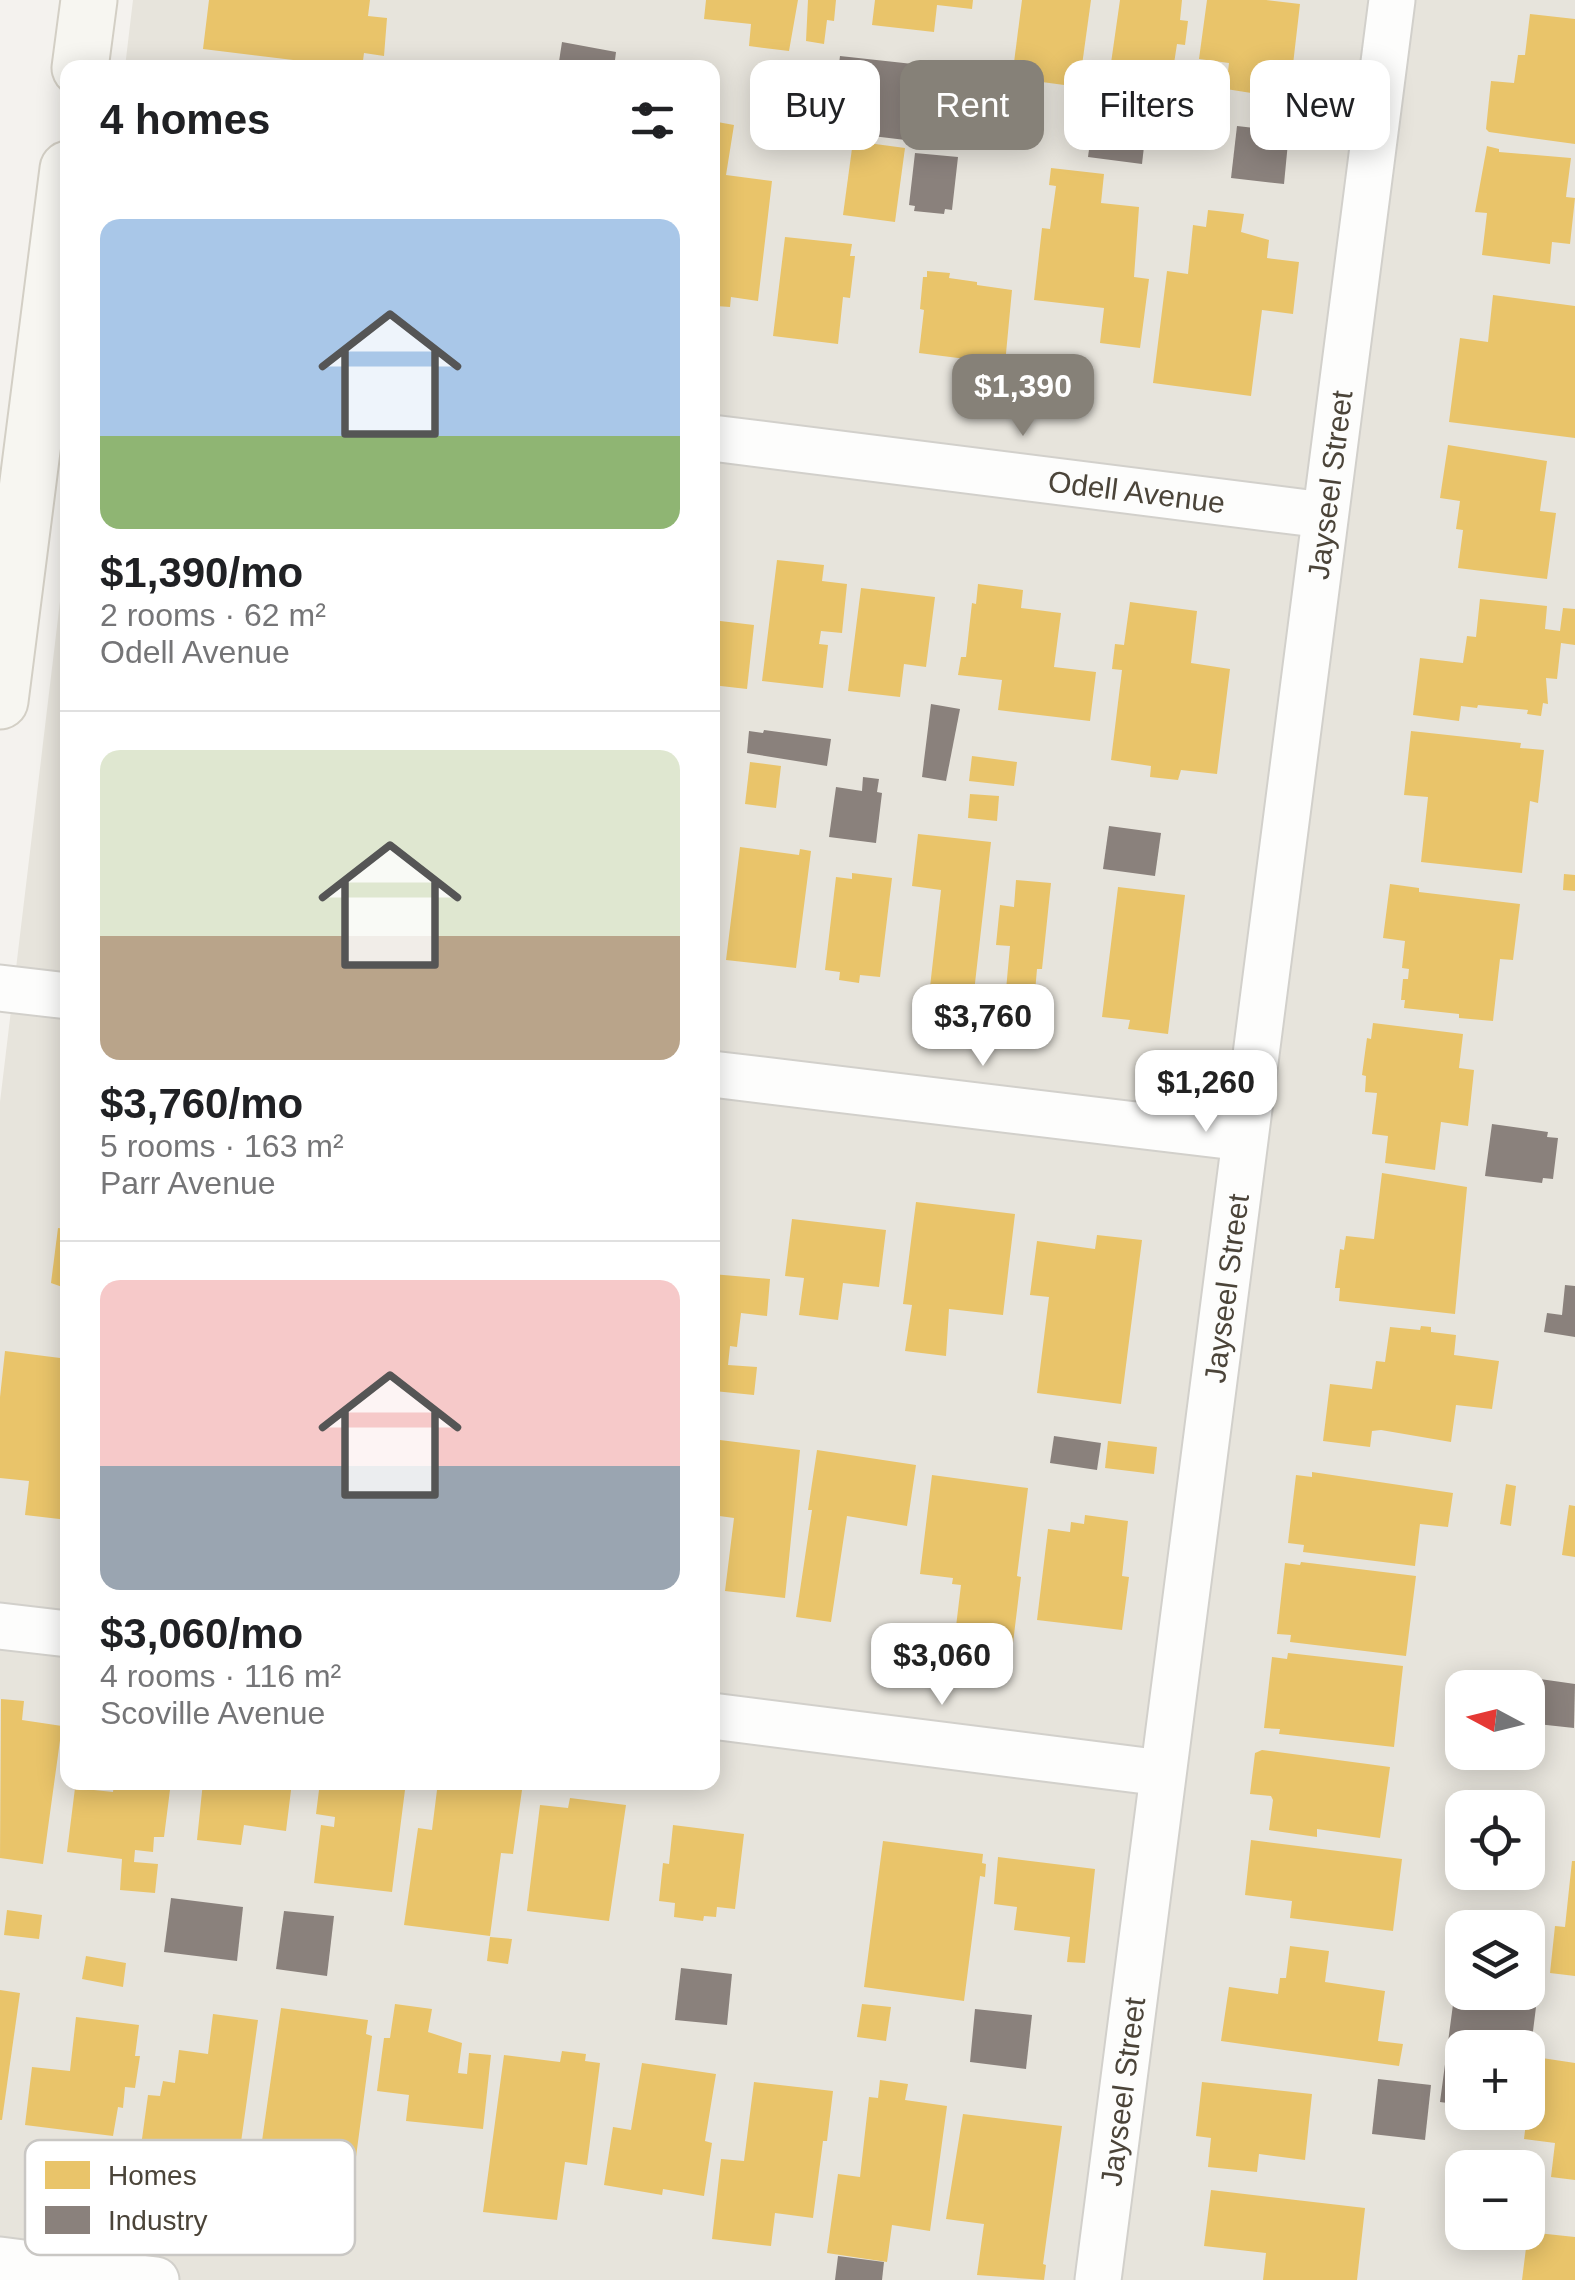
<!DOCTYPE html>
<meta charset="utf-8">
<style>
body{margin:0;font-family:Arial,sans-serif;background:#f2f2f2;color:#202124;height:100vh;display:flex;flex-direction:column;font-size:38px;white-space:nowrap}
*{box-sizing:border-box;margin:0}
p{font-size:32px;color:#757577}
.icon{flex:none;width:55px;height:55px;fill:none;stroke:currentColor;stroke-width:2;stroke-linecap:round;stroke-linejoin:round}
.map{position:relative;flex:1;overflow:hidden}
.side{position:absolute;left:60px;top:60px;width:660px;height:1730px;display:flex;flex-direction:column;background:#fff;border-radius:20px;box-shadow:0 5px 25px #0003}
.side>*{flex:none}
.hud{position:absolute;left:750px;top:60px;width:675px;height:90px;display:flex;gap:20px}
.needle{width:65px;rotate:277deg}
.fabs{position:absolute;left:1445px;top:1670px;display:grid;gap:20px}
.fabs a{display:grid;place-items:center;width:100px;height:100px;border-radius:20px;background:#fff;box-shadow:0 5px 25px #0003;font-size:50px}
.price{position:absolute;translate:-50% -85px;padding:0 22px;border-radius:20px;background:#fff;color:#222;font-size:32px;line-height:65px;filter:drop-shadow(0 2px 5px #0008)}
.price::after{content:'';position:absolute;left:50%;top:60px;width:30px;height:22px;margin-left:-15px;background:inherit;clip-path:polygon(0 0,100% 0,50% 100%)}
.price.on{background:#868178;color:#fff}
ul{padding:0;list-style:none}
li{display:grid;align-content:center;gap:20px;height:530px;padding:0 40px}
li+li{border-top:2px solid #e0e0e0}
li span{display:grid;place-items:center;height:310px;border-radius:20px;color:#555}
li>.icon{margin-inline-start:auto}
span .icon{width:180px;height:180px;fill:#fffc;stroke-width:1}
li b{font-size:42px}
h2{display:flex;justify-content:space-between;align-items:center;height:120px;padding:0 40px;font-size:42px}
.pill{padding:0 35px;border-radius:20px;background:#fff;box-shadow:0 5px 25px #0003;font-size:35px;line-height:90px}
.pill.on{background:#868178;color:#fff}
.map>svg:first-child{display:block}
.residential{fill:#e7e4dc;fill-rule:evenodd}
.homes{fill:#e9c46a}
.industry{fill:#8a817c}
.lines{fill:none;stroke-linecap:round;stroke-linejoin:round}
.street-casing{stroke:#d2d0cb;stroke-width:49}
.secondary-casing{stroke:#d3cfc5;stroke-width:59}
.street{stroke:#fdfdfc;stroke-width:45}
.secondary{stroke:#f7f6f1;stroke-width:55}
.labels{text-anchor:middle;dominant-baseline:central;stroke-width:10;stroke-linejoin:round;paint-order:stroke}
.street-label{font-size:30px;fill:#4b4439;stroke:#fff}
.key{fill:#fff;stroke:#c9c7c4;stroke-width:2.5}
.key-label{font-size:28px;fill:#4b4439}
</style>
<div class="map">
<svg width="1575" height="2280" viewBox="0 0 1575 2280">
<rect width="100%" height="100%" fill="#f4f2ee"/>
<path class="residential" d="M 133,0 L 1575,0 L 1575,2280 L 0,2280 L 0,1102 L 67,543 L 68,1782 L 712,1782 L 712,68 L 125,67 ZM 1462,1688 L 1528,1688 L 1528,1752 L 1462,1752 ZM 1462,1808 L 1528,1808 L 1528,1872 L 1462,1872 ZM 1462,1928 L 1528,1928 L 1528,1992 L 1462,1992 ZM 1462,2048 L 1528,2048 L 1528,2112 L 1462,2112 ZM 1462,2168 L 1528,2168 L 1528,2232 L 1462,2232 Z"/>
<g class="homes">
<path d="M 209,0 L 370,0 L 368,16 L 387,18 L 384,56 L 364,53 L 362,68 L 359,68 L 203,49 Z"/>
<path d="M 706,0 L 798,0 L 789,51 L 749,46 L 751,24 L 704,19 Z"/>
<path d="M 808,0 L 836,0 L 834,21 L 827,20 L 824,44 L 806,41 Z"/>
<path d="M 875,0 L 973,0 L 972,9 L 937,5 L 934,32 L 872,25 Z"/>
<path d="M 1022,0 L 1091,0 L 1079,87 L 1012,78 Z"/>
<path d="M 1120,0 L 1182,0 L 1180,20 L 1188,21 L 1185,45 L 1177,44 L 1173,70 L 1111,63 Z"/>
<path d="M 1207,0 L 1266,0 L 1300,4 L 1289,99 L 1226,89 L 1229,63 L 1199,59 Z"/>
<path d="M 1530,14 L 1575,19 L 1575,144 L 1489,132 L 1486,129 L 1491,81 L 1514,83 L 1518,55 L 1525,55 Z"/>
<path d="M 712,121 L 734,125 L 726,175 L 772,181 L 758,301 L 731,297 L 730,307 L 716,306 L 717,298 L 712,297 L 712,210 L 720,177 L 712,176 Z"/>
<path d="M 853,141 L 905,148 L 895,222 L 843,215 Z"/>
<path d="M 1487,146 L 1499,149 L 1499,152 L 1571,158 L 1566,197 L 1575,198 L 1570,244 L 1552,242 L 1550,264 L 1482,255 L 1487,213 L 1475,212 Z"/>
<path d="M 1051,168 L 1104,174 L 1101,203 L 1139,207 L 1134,277 L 1149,279 L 1140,348 L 1100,343 L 1104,308 L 1034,300 L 1042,228 L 1050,229 L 1056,186 L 1049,185 Z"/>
<path d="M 1208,210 L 1244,214 L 1241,232 L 1269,240 L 1267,258 L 1299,262 L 1293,314 L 1262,310 L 1251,396 L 1153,383 L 1167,271 L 1188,274 L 1193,225 L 1206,227 Z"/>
<path d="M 785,237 L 852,244 L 850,256 L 855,256 L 850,298 L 843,297 L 838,344 L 773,336 Z"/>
<path d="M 927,271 L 950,273 L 949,278 L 977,282 L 977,285 L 1012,290 L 1005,364 L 919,353 L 924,310 L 920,309 L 923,277 L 927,277 Z"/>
<path d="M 1493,295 L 1575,306 L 1575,438 L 1449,422 L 1460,338 L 1488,342 Z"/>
<path d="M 1448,445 L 1547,461 L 1540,511 L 1556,513 L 1547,579 L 1458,568 L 1463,530 L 1456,529 L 1460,501 L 1440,498 Z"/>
<path d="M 777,560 L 824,565 L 822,581 L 847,584 L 842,633 L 821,631 L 819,644 L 828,645 L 823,688 L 762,681 Z"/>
<path d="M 978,584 L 1023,590 L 1021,608 L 1061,613 L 1054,667 L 1096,672 L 1090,721 L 998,710 L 1002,680 L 958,675 L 961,657 L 966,657 L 972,603 L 976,604 Z"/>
<path d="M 861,588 L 935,597 L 926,667 L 904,664 L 900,697 L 848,691 Z"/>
<path d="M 1480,599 L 1547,606 L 1545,629 L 1560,631 L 1563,608 L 1575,609 L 1575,645 L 1561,643 L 1557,679 L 1546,678 L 1548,704 L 1543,703 L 1541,716 L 1527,714 L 1528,710 L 1478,705 L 1477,708 L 1461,706 L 1459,721 L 1413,715 L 1420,658 L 1463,663 L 1467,636 L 1476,637 Z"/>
<path d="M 1130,602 L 1197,611 L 1191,663 L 1230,669 L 1217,774 L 1181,770 L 1178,780 L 1150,777 L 1151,766 L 1111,760 L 1122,670 L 1112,669 L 1115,644 L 1124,645 Z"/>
<path d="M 712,620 L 754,625 L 747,689 L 712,685 Z"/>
<path d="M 1411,731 L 1521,743 L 1520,748 L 1544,750 L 1538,803 L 1530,801 L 1522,873 L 1421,862 L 1428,797 L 1404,795 Z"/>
<path d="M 972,756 L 1017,762 L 1014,786 L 969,781 Z"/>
<path d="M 750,762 L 781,766 L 776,808 L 745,804 Z"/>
<path d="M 970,794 L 999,796 L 997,821 L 968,818 Z"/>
<path d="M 918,834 L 991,842 L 974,992 L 930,987 L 941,890 L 912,886 Z"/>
<path d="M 740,847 L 799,855 L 800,849 L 811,851 L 796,968 L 726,960 Z"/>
<path d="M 712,857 L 720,858 L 715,903 L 712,903 Z"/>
<path d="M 852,873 L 892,878 L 880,977 L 860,975 L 859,983 L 839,980 L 840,972 L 825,970 L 836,877 L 852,879 Z"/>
<path d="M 1564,874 L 1575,875 L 1575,891 L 1563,890 Z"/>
<path d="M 1016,880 L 1051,883 L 1042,969 L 1037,969 L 1035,992 L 1006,990 L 1010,946 L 996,945 L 1000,905 L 1014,907 Z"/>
<path d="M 1390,884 L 1419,888 L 1419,892 L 1520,904 L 1513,960 L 1500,959 L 1493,1021 L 1459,1018 L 1459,1014 L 1404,1008 L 1405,1000 L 1401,1000 L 1403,979 L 1408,979 L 1409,969 L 1402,968 L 1405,941 L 1383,938 Z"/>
<path d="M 1118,887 L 1185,895 L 1168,1034 L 1128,1029 L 1130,1020 L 1102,1017 Z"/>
<path d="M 1373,1023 L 1463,1034 L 1459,1068 L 1474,1070 L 1468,1126 L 1441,1122 L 1435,1170 L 1385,1163 L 1388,1136 L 1372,1134 L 1377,1093 L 1365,1092 L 1366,1076 L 1362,1075 L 1367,1038 L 1371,1039 Z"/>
<path d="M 1382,1173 L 1467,1187 L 1455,1314 L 1339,1301 L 1340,1288 L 1335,1288 L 1340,1249 L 1344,1250 L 1346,1236 L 1374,1239 Z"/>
<path d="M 916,1202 L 1015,1214 L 1003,1315 L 949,1309 L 946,1356 L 905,1351 L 912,1305 L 903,1304 Z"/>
<path d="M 792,1219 L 886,1230 L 879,1287 L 843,1283 L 838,1320 L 799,1315 L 804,1278 L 785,1276 Z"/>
<path d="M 58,1228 L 68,1229 L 68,1289 L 51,1283 Z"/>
<path d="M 1097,1235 L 1142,1240 L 1121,1404 L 1037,1393 L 1049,1297 L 1030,1295 L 1037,1241 L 1095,1249 Z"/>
<path d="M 712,1274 L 770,1279 L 767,1316 L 741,1313 L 737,1347 L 730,1346 L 728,1365 L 757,1367 L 754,1395 L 714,1391 Z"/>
<path d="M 1421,1326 L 1431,1327 L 1431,1332 L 1456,1335 L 1454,1355 L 1499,1361 L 1492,1409 L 1456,1405 L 1451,1442 L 1381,1430 L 1372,1431 L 1370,1447 L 1323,1441 L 1330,1384 L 1372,1389 L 1376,1361 L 1385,1362 L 1390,1327 L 1420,1330 Z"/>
<path d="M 5,1351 L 68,1359 L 68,1520 L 25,1515 L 29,1481 L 0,1478 L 0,1397 Z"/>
<path d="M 712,1439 L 800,1450 L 785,1598 L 725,1591 L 734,1518 L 712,1515 Z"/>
<path d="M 1108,1441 L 1157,1447 L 1154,1474 L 1105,1468 Z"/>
<path d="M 817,1450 L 916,1465 L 907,1526 L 847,1516 L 831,1622 L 796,1617 L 812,1510 L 808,1510 Z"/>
<path d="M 1312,1472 L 1453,1493 L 1448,1527 L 1420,1524 L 1415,1566 L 1303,1552 L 1304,1545 L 1288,1543 L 1296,1475 L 1312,1477 Z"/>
<path d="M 932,1475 L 1028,1488 L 1017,1576 L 1021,1577 L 1013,1643 L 955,1635 L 961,1585 L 952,1584 L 953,1578 L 920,1574 Z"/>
<path d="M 1506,1484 L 1516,1486 L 1511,1526 L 1500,1524 Z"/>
<path d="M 1569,1505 L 1575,1506 L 1575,1557 L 1562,1555 Z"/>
<path d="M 1085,1515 L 1128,1521 L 1122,1576 L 1129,1577 L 1122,1630 L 1037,1620 L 1048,1529 L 1070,1532 L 1071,1522 L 1084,1524 Z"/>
<path d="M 1301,1562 L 1416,1576 L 1406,1656 L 1290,1642 L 1291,1635 L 1277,1634 L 1285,1563 L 1300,1565 Z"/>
<path d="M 1288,1653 L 1403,1666 L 1394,1747 L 1279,1734 L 1280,1729 L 1264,1728 L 1272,1657 L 1287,1659 Z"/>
<path d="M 1,1699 L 24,1701 L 22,1720 L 62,1726 L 43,1864 L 0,1858 Z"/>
<path d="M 1262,1750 L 1390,1767 L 1380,1838 L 1317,1829 L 1317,1837 L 1269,1830 L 1273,1800 L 1271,1796 L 1250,1794 L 1255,1753 Z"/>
<path d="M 114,1782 L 171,1782 L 164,1837 L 154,1837 L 153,1852 L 135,1850 L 134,1862 L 158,1864 L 155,1893 L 120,1890 L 122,1859 L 67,1852 L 75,1788 L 113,1792 Z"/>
<path d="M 203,1782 L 292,1782 L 286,1831 L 244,1825 L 241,1845 L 197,1840 Z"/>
<path d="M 320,1782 L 406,1782 L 392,1892 L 314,1883 L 321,1825 L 334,1827 L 335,1817 L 316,1814 Z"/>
<path d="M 438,1782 L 465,1782 L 522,1790 L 513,1854 L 501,1853 L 490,1936 L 404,1925 L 418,1828 L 432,1830 Z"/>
<path d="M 570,1798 L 626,1805 L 609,1921 L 527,1911 L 540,1805 L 568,1808 Z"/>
<path d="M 673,1825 L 744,1834 L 735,1909 L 717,1907 L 716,1917 L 704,1916 L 703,1921 L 674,1917 L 675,1903 L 659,1901 L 663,1863 L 669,1864 Z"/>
<path d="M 1251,1840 L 1402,1859 L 1393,1931 L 1290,1918 L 1292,1901 L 1245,1895 Z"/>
<path d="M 883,1841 L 983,1854 L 982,1863 L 986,1864 L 985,1877 L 980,1876 L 964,2001 L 864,1987 Z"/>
<path d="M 998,1857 L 1095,1869 L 1085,1963 L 1067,1962 L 1070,1937 L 1014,1930 L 1017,1907 L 994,1904 Z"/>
<path d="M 1572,1861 L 1575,1861 L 1575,1976 L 1550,1973 L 1555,1926 L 1565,1927 Z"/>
<path d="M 7,1910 L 42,1915 L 39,1939 L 4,1935 Z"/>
<path d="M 490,1937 L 512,1939 L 508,1964 L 487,1961 Z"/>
<path d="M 1290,1946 L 1329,1951 L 1325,1982 L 1385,1991 L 1378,2041 L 1403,2044 L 1399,2066 L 1221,2041 L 1229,1987 L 1278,1994 L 1280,1978 L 1286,1978 Z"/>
<path d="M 86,1956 L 126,1963 L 123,1987 L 82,1979 Z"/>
<path d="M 0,1990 L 20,1993 L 2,2120 L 0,2120 Z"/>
<path d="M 395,2004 L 432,2009 L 428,2032 L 462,2043 L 458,2073 L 467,2074 L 469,2053 L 491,2055 L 483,2129 L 406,2121 L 409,2095 L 377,2091 L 384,2038 L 390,2038 Z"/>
<path d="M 862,2004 L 891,2007 L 886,2041 L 857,2037 Z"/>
<path d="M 281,2008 L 368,2020 L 366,2034 L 372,2036 L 354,2172 L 350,2171 L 347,2196 L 322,2193 L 321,2199 L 299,2195 L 300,2189 L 256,2183 Z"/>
<path d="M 213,2014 L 258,2020 L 237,2171 L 205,2167 L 204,2178 L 138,2168 L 148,2095 L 160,2096 L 163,2081 L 175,2083 L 179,2050 L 208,2054 Z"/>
<path d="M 76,2017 L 139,2025 L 135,2056 L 140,2056 L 135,2088 L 125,2087 L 123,2108 L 118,2107 L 113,2136 L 25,2125 L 32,2067 L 70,2071 Z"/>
<path d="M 562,2051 L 586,2054 L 585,2061 L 600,2063 L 587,2165 L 565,2162 L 557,2220 L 483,2212 L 504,2055 L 560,2062 Z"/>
<path d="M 1542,2058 L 1575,2063 L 1575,2180 L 1551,2177 L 1555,2143 L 1524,2139 L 1532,2073 L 1540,2074 Z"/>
<path d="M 642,2063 L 716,2074 L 705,2141 L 712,2143 L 704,2196 L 663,2189 L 662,2195 L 604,2185 L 613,2127 L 631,2130 Z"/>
<path d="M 880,2080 L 908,2084 L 905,2100 L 947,2106 L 930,2231 L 892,2225 L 887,2262 L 827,2253 L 838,2174 L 860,2177 L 869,2097 L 878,2098 Z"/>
<path d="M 754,2082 L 833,2091 L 827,2141 L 823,2141 L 813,2218 L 775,2213 L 771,2246 L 712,2239 L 721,2159 L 744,2161 Z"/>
<path d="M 1202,2082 L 1312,2094 L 1305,2160 L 1259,2154 L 1257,2172 L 1208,2167 L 1211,2138 L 1196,2136 Z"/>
<path d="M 963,2114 L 1062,2126 L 1043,2264 L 1046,2265 L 1044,2280 L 977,2275 L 984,2224 L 946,2219 Z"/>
<path d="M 1211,2190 L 1365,2208 L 1357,2280 L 1263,2280 L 1266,2253 L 1204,2246 Z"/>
<path d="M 1528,2232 L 1575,2237 L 1575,2280 L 1522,2280 Z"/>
</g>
<g class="industry">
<path d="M 562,42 L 616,52 L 614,68 L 558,68 Z"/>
<path d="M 840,56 L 931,66 L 922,142 L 831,131 Z"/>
<path d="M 781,92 L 818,97 L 814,131 L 776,126 Z"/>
<path d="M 1095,104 L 1148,111 L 1142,164 L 1088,157 Z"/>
<path d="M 1237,126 L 1289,132 L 1284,184 L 1231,178 Z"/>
<path d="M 915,153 L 958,157 L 952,210 L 945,209 L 944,214 L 914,211 L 915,206 L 909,205 Z"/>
<path d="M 931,704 L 960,709 L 946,781 L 922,777 Z"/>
<path d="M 764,730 L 831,739 L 827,766 L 747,753 L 749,731 L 763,733 Z"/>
<path d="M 863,777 L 879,779 L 877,792 L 882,793 L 876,843 L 829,837 L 836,787 L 862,791 Z"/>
<path d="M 1109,826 L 1161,833 L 1155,876 L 1103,869 Z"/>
<path d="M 1492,1124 L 1548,1132 L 1547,1137 L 1558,1138 L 1553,1179 L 1543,1178 L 1542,1183 L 1485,1176 Z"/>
<path d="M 1565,1285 L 1575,1286 L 1575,1337 L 1544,1332 L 1547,1313 L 1562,1315 Z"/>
<path d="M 1054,1436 L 1101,1443 L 1097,1470 L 1050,1463 Z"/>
<path d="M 1526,1677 L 1575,1684 L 1574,1728 L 1528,1723 Z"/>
<path d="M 171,1898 L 243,1907 L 237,1961 L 164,1952 Z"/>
<path d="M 284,1911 L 334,1916 L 327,1976 L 276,1969 Z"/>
<path d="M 681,1968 L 732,1974 L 727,2025 L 675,2020 Z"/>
<path d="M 1454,1997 L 1536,2007 L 1530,2055 L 1528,2048 L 1462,2048 L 1462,2105 L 1440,2102 Z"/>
<path d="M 975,2009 L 1032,2015 L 1026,2069 L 970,2062 Z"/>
<path d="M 1378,2079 L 1431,2085 L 1425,2140 L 1372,2134 Z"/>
<path d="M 838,2256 L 884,2262 L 882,2280 L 835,2280 Z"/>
</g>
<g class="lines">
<defs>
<g id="street">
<path id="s1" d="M 712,438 L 1324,515"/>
<path d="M 0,988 L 68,996"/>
<path d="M 712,1074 L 1244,1138"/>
<path d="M 0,1626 L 68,1634"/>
<path d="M 712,1716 L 1162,1773"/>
<path d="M 0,2260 L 156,2280"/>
<path id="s2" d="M 1098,2280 L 1392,0"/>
</g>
<g id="secondary">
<path d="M 80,68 L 89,0"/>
<path d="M 0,701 L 68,169"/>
</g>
</defs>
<use href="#street" class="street-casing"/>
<use href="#secondary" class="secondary-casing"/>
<use href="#street" class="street"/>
<use href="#secondary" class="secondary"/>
</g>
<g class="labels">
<g class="street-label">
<text stroke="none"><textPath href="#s2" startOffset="1810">Jayseel Street</textPath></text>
<text stroke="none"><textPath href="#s1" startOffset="428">Odell Avenue</textPath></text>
<text stroke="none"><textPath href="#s2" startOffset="1000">Jayseel Street</textPath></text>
<text stroke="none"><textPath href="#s2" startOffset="190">Jayseel Street</textPath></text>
</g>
</g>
<rect x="25" y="2140" width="330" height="115" rx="15" class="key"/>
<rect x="45" y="2161" width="45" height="28" fill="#e9c46a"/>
<rect x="45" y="2206" width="45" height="28" fill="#8a817c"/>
<g class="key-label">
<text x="108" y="2185">Homes</text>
<text x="108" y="2230">Industry</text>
</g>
</svg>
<div class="fabs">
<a><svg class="needle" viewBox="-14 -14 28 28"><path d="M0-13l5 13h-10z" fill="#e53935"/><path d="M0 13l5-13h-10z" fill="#757577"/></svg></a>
<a><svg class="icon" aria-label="locate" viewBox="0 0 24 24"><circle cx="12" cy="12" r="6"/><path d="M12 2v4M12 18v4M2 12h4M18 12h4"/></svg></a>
<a><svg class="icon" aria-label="layers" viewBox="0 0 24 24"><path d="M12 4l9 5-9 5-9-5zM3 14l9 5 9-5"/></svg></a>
<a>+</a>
<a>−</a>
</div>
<b class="price on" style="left:1023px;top:439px">$1,390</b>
<b class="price" style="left:983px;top:1069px">$3,760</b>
<b class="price" style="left:1206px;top:1135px">$1,260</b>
<b class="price" style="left:942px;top:1708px">$3,060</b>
<div class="hud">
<a class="pill">Buy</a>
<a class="pill on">Rent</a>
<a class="pill">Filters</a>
<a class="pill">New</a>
</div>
<section class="side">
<h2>4 homes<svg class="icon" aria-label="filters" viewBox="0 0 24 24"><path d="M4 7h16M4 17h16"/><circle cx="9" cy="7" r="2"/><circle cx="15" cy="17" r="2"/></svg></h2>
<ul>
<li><span style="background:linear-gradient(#a9c7e8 70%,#8fb573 0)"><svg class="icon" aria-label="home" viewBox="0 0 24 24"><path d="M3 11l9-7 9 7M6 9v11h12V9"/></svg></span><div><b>$1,390/mo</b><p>2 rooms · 62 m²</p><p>Odell Avenue</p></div></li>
<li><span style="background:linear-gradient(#dfe7d0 60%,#b9a48a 0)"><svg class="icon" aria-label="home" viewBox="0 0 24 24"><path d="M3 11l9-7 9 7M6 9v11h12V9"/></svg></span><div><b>$3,760/mo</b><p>5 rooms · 163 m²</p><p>Parr Avenue</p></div></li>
<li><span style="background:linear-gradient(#f6c9c9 60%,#9aa5b1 0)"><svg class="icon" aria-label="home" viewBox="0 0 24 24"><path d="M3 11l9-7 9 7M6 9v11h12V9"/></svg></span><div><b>$3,060/mo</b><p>4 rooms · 116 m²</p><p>Scoville Avenue</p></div></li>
</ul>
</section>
</div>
